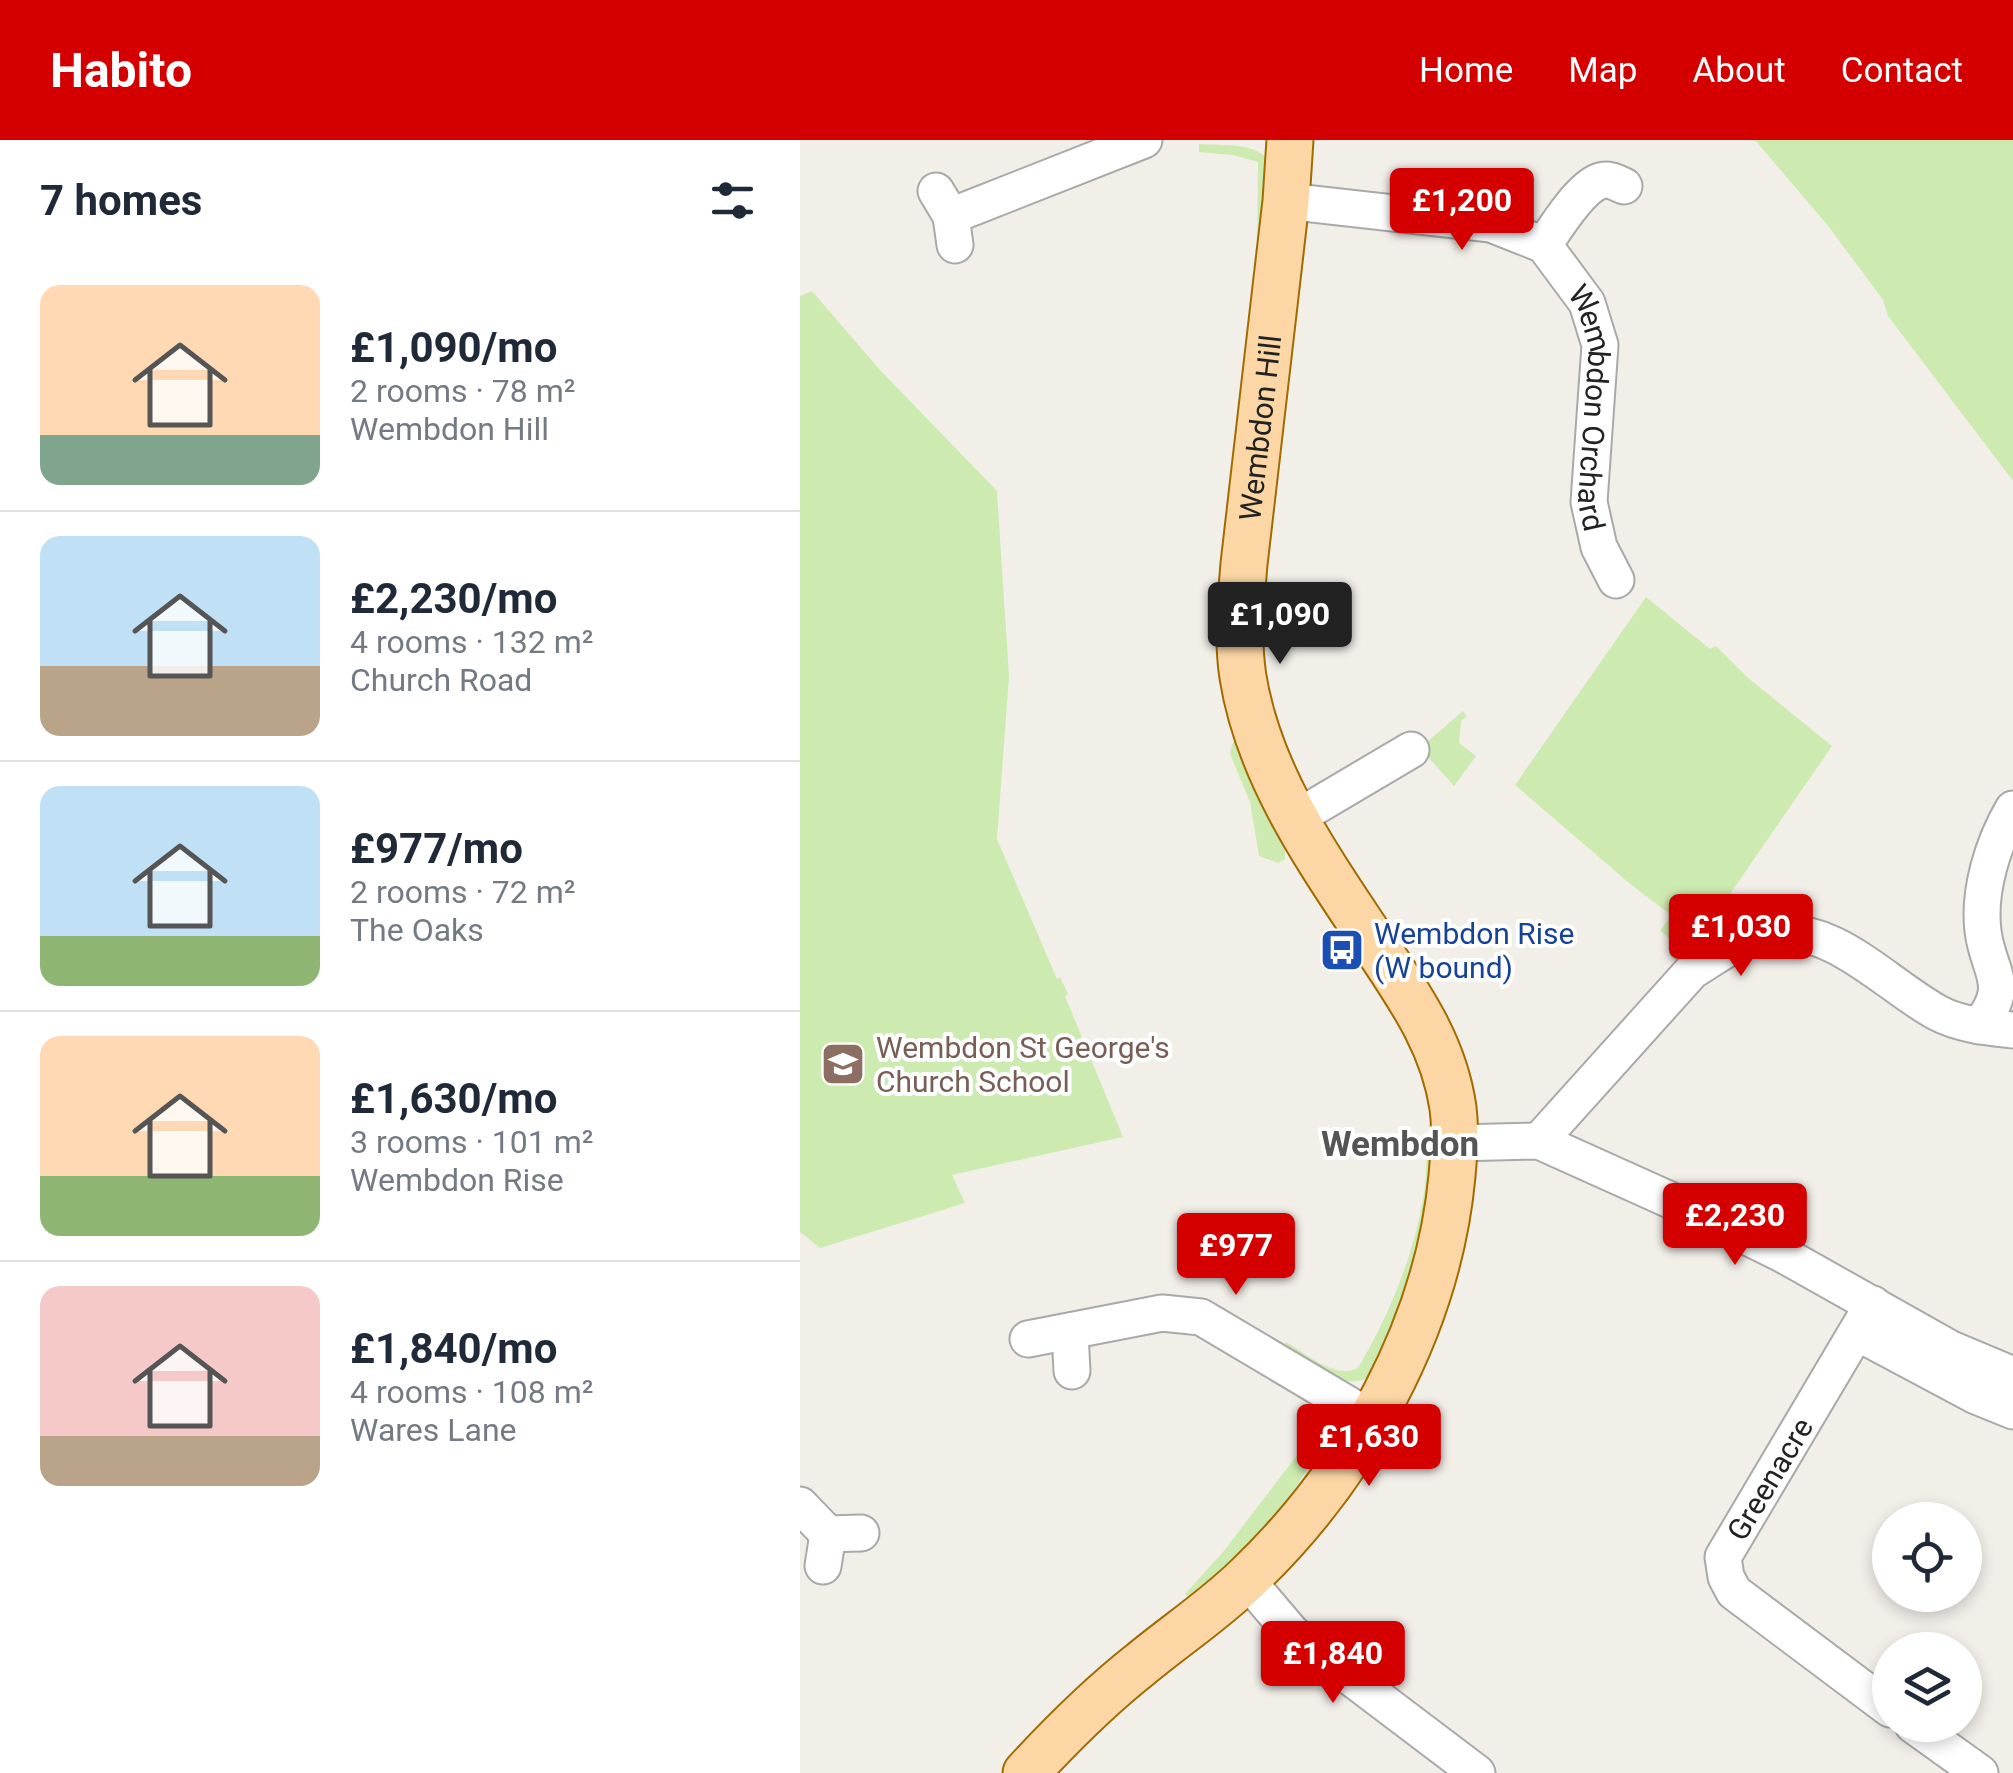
<!DOCTYPE html>
<meta charset="utf-8">
<style>
body{margin:0;font-family:Roboto,sans-serif;background:#f2f2f3;color:#1f2937;height:100vh;display:flex;flex-direction:column;font-size:38px;white-space:nowrap}
*{box-sizing:border-box;margin:0}
p{font-size:32px;color:#747a83}
.icon{flex:none;width:55px;height:55px;fill:none;stroke:currentColor;stroke-width:2;stroke-linecap:round;stroke-linejoin:round}
.map{position:relative;flex:1;overflow:hidden}
.sheet{display:flex;flex-direction:column;background:#fff;width:800px}
.sheet>*{flex:none}
.controls{position:absolute;left:1072px;top:1362px;display:grid;gap:20px}
.controls a{display:grid;place-items:center;width:110px;height:110px;border-radius:50%;background:#fff;box-shadow:0 5px 15px #0003;font-size:50px}
.price{position:absolute;translate:-50% -85px;padding:0 22px;border-radius:10px;background:#d40000;color:#fff;font-size:32px;line-height:65px;filter:drop-shadow(0 2px 5px #0008)}
.price::after{content:'';position:absolute;left:50%;top:60px;width:30px;height:22px;margin-left:-15px;background:inherit;clip-path:polygon(0 0,100% 0,50% 100%)}
.price.active{background:#222;color:#fff}
ul{padding:0;list-style:none}
li{display:flex;align-items:center;gap:30px;height:250px;padding:0 40px}
li+li{border-top:2px solid #e0e1e3}
li span{display:grid;place-items:center;flex:none;width:280px;height:200px;border-radius:20px;color:#555}
li>.icon{margin-inline-start:auto}
span .icon{width:120px;height:120px;fill:#fffc;stroke-width:1}
li b{font-size:42px}
h2{display:flex;justify-content:space-between;align-items:center;height:120px;padding:0 40px;font-size:42px}
header{display:flex;align-items:center;gap:60px;box-sizing:border-box;height:140px;padding:0 50px;background:#d40000;color:#fff}
header strong{font-size:48px}
nav{display:flex;gap:55px;margin-inline-start:auto;font-size:35px}
main{display:flex;flex:1;min-height:0}
.map>svg:first-child{display:block}
.grass{fill:#cdebb0}
.lines{fill:none;stroke-linecap:round;stroke-linejoin:round}
.minor-casing{stroke:#a9a9a9;stroke-width:39}
.major-casing{stroke:#a06b00;stroke-width:49}
.minor{stroke:#fff;stroke-width:35}
.major{stroke:#fcd6a4;stroke-width:45}
.labels{text-anchor:middle;dominant-baseline:central;stroke-width:8;stroke-linejoin:round;paint-order:stroke}
.street-label{font-size:30px;fill:#222;stroke:#fff}
.transit-label{font-size:30px;fill:#164399;stroke:#fff;text-anchor:start}
.education-label{font-size:30px;fill:#785e54;stroke:#fff;text-anchor:start}
.quarter-label{font-size:35px;font-weight:bold;fill:#555;stroke:#fff}
</style>
<header>
<strong>Habito</strong>
<nav><a>Home</a><a>Map</a><a>About</a><a>Contact</a></nav>
</header>
<main>
<section class="sheet">
<h2>7 homes<svg class="icon" aria-label="filters" viewBox="0 0 24 24"><path d="M4 7h16M4 17h16"/><circle cx="9" cy="7" r="2"/><circle cx="15" cy="17" r="2"/></svg></h2>
<ul>
<li><span style="background:linear-gradient(#ffd9b3 75%,#7fa58c 0)"><svg class="icon" aria-label="home" viewBox="0 0 24 24"><path d="M3 11l9-7 9 7M6 9v11h12V9"/></svg></span><div><b>£1,090/mo</b><p>2 rooms · 78 m²</p><p>Wembdon Hill</p></div></li>
<li><span style="background:linear-gradient(#bfe0f5 65%,#b9a48a 0)"><svg class="icon" aria-label="home" viewBox="0 0 24 24"><path d="M3 11l9-7 9 7M6 9v11h12V9"/></svg></span><div><b>£2,230/mo</b><p>4 rooms · 132 m²</p><p>Church Road</p></div></li>
<li><span style="background:linear-gradient(#bfe0f5 75%,#8fb573 0)"><svg class="icon" aria-label="home" viewBox="0 0 24 24"><path d="M3 11l9-7 9 7M6 9v11h12V9"/></svg></span><div><b>£977/mo</b><p>2 rooms · 72 m²</p><p>The Oaks</p></div></li>
<li><span style="background:linear-gradient(#ffd9b3 70%,#8fb573 0)"><svg class="icon" aria-label="home" viewBox="0 0 24 24"><path d="M3 11l9-7 9 7M6 9v11h12V9"/></svg></span><div><b>£1,630/mo</b><p>3 rooms · 101 m²</p><p>Wembdon Rise</p></div></li>
<li><span style="background:linear-gradient(#f6c9c9 75%,#b9a48a 0)"><svg class="icon" aria-label="home" viewBox="0 0 24 24"><path d="M3 11l9-7 9 7M6 9v11h12V9"/></svg></span><div><b>£1,840/mo</b><p>4 rooms · 108 m²</p><p>Wares Lane</p></div></li>
</ul>
</section>
<div class="map">
<svg width="1213" height="1633" viewBox="0 0 1213 1633">
<rect width="100%" height="100%" fill="#f2efe9"/>
<g class="grass">
<path d="M 955,0 L 1213,0 L 1213,341 L 1088,176 L 1083,160 L 1029,87 Z"/>
<path d="M 399,4 C 425,6 456,1 472,24 L 457,129 L 458,22 L 433,15 L 399,12 Z"/>
<path d="M 12,151 L 80,230 L 197,351 L 209,537 L 197,699 L 257,839 L 260,837 L 268,854 L 265,856 L 323,997 L 152,1035 L 165,1063 L 20,1108 L 0,1092 L 0,156 Z"/>
<path d="M 846,457 L 910,509 L 916,506 L 947,537 L 1032,606 L 881,825 L 869,815 L 875,803 L 860,791 L 871,775 L 829,743 L 715,645 Z"/>
<path d="M 663,571 L 667,576 L 661,581 L 659,603 L 676,616 L 654,646 L 620,608 Z"/>
<path d="M 438,599 L 485,705 L 485,719 L 478,723 L 459,716 L 450,662 L 430,614 L 432,604 Z"/>
<path d="M 640,988 L 631,1082 L 574,1235 C 542,1254 508,1225 481,1209 L 486,1202 C 505,1213 536,1240 558,1228 C 588,1177 613,1118 623,1059 C 627,1039 626,1017 627,996 Z"/>
<path d="M 524,1280 C 519,1342 435,1420 388,1457 L 385,1454 L 423,1412 Z"/>
</g>
<g class="lines">
<defs>
<g id="minor">
<path d="M 136,51 L 151,76 L 155,105"/>
<path d="M 486,61 L 691,84 L 744,105 C 756,87 780,48 800,41 C 809,38 817,43 824,46"/>
<path d="M 151,76 L 344,0"/>
<path id="s1" d="M 744,105 L 787,163 L 800,205 L 789,362 L 799,407 L 816,440"/>
<path d="M 496,678 L 611,610"/>
<path d="M 1179,886 C 1213,844 1188,833 1183,791 C 1178,751 1193,703 1213,669"/>
<path d="M 739,1001 L 892,831 C 915,817 941,797 968,793 C 1033,783 1085,844 1138,873 C 1161,885 1188,887 1213,890"/>
<path d="M 655,1003 L 739,1001 L 899,1073 L 982,1114 L 1151,1209 L 1213,1235"/>
<path d="M 1073,1164 L 923,1417 L 926,1437 L 934,1452 L 1090,1569"/>
<path d="M 270,1193 L 272,1231"/>
<path d="M 1058,1193 L 1176,1256 L 1213,1271"/>
<path d="M 228,1199 L 362,1173 L 401,1177 L 571,1278"/>
<path d="M 0,1365 L 28,1394"/>
<path d="M 28,1394 L 61,1393"/>
<path d="M 23,1426 L 28,1394"/>
<path d="M 446,1439 L 492,1493 L 677,1633"/>
<path d="M 1113,1585 L 1180,1633"/>
</g>
<g id="major">
<path id="s2" d="M 226,1633 C 262,1594 299,1557 341,1524 C 376,1495 414,1470 447,1438 C 556,1334 638,1187 652,1036 C 654,1013 656,990 653,968 C 644,905 610,857 576,806 C 521,723 459,637 443,537 C 437,499 441,461 444,424 L 486,61 L 490,0"/>
</g>
</defs>
<use href="#minor" class="minor-casing"/>
<use href="#major" class="major-casing"/>
<use href="#minor" class="minor"/>
<use href="#major" class="major"/>
</g>
<defs>
<symbol id="bus-square" viewBox="-11 -11 22 22"><rect x="-9" y="-9" width="18" height="18" rx="4" fill="#1a4fb4" stroke="#fff"/><path d="M-5-6H5V4H4V6H2V4H-2V6H-4V4H-5ZM-3.5-4V0h7V-4ZM-3.5 1.2v1.5H-2V1.2ZM2 1.2v1.5H3.5V1.2Z" fill="#fff"/></symbol>
<symbol id="school-square" viewBox="-11 -11 22 22"><rect x="-9" y="-9" width="18" height="18" rx="4" fill="#8d6e63" stroke="#fff"/><path d="M0-5L7-2L0 1L-7-2ZM-4 1L0 2.5L4 1V4Q0 6-4 4Z" fill="#fff"/></symbol>
</defs>
<g fill-rule="evenodd">
<use href="#bus-square" x="517" y="785" width="50" height="50"/>
<use href="#school-square" x="18" y="899" width="50" height="50"/>
</g>
<g class="labels">
<g class="street-label">
<text stroke="none"><textPath href="#s1" startOffset="178">Wembdon Orchard</textPath></text>
<text stroke="none"><textPath href="#s2" startOffset="1558">Wembdon Hill</textPath></text>
<text transform="translate(970 1339) rotate(-59)">Greenacre</text>
</g>
<g class="transit-label">
<text x="574" y="793">Wembdon Rise<tspan x="574" dy="34">(W bound)</tspan></text>
</g>
<g class="education-label">
<text x="76" y="907">Wembdon St George's<tspan x="76" dy="34">Church School</tspan></text>
</g>
<g class="quarter-label">
<text x="600" y="1004">Wembdon</text>
</g>
</g>
</svg>
<div class="controls">
<a><svg class="icon" aria-label="locate" viewBox="0 0 24 24"><circle cx="12" cy="12" r="6"/><path d="M12 2v4M12 18v4M2 12h4M18 12h4"/></svg></a>
<a><svg class="icon" aria-label="layers" viewBox="0 0 24 24"><path d="M12 4l9 5-9 5-9-5zM3 14l9 5 9-5"/></svg></a>
</div>
<b class="price" style="left:662px;top:113px">£1,200</b>
<b class="price active" style="left:480px;top:527px">£1,090</b>
<b class="price" style="left:941px;top:839px">£1,030</b>
<b class="price" style="left:935px;top:1128px">£2,230</b>
<b class="price" style="left:436px;top:1158px">£977</b>
<b class="price" style="left:569px;top:1349px">£1,630</b>
<b class="price" style="left:533px;top:1566px">£1,840</b>
</div>
</main>
